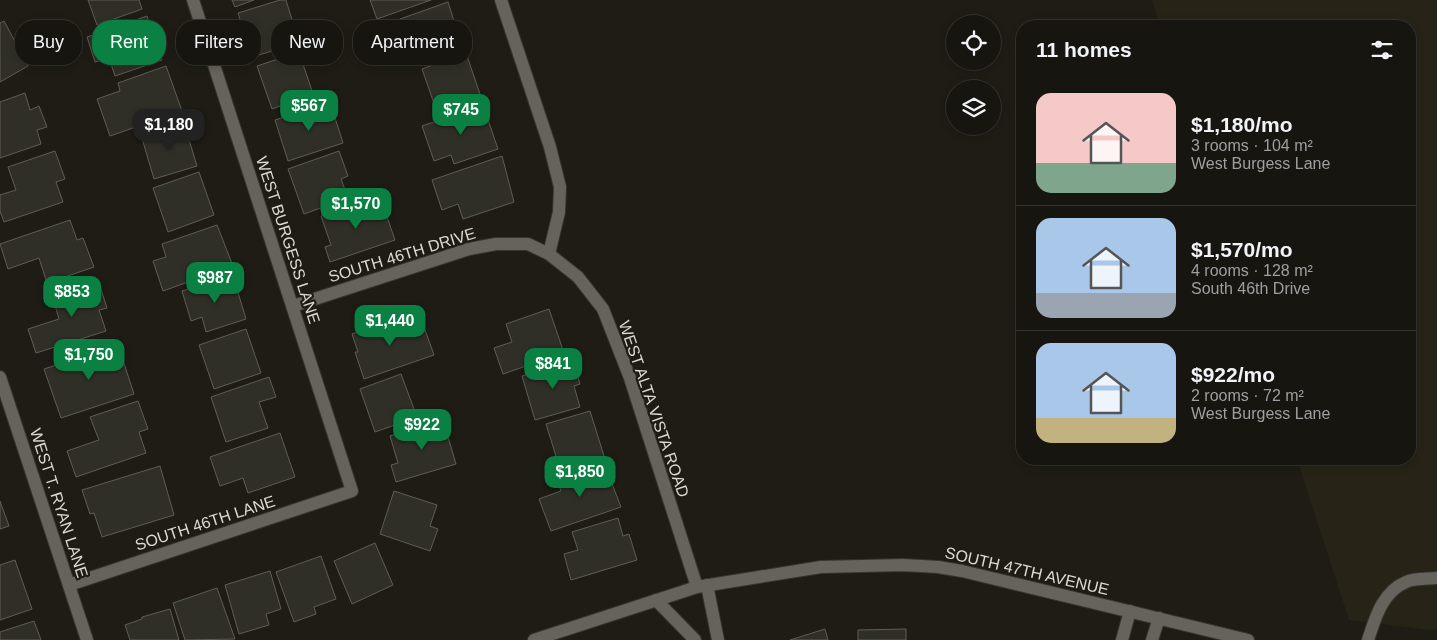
<!DOCTYPE html>
<meta charset="utf-8">
<style>
body{margin:0;font-family:Helvetica,sans-serif;background:#23221e;color:#f1f3f6;height:100vh;display:flex;flex-direction:column;font-size:19px;white-space:nowrap}
*{box-sizing:border-box;margin:0}
p{font-size:16px;color:#9e9f9f}
.icon{flex:none;width:28px;height:28px;fill:none;stroke:currentColor;stroke-width:2;stroke-linecap:round;stroke-linejoin:round}
.map{position:relative;flex:1;overflow:hidden}
.drawer{position:absolute;left:1016px;top:20px;width:400px;height:445px;display:flex;flex-direction:column;background:#161510;border-radius:20px;box-shadow:0 2px 8px #0003,0 0 0 1px #353430}
.drawer>*{flex:none}
.top-card{position:absolute;left:15px;top:20px;width:475px;height:45px;display:flex;gap:10px}
.fabs{position:absolute;left:946px;top:15px;display:grid;gap:10px}
.fabs a{display:grid;place-items:center;width:55px;height:55px;border-radius:50%;background:#161510;box-shadow:0 2px 8px #0003,0 0 0 1px #353430;font-size:25px}
.price{position:absolute;translate:-50% -42px;padding:0 11px;border-radius:10px;background:#0b8043;color:#fff;font-size:16px;line-height:32px;filter:drop-shadow(0 1px 2px #0008)}
.price::after{content:'';position:absolute;left:50%;top:30px;width:15px;height:11px;margin-left:-8px;background:inherit;clip-path:polygon(0 0,100% 0,50% 100%)}
.price.active{background:#222;color:#fff}
ul{padding:0;list-style:none}
li{display:flex;align-items:center;gap:15px;height:125px;padding:0 20px}
li+li{border-top:1px solid #353430}
li span{display:grid;place-items:center;flex:none;width:140px;height:100px;border-radius:15px;color:#555}
li>.icon{margin-inline-start:auto}
span .icon{width:60px;height:60px;fill:#fffc;stroke-width:1}
li b{font-size:21px}
h2{display:flex;justify-content:space-between;align-items:center;height:60px;padding:0 20px;font-size:21px}
.chip{padding:0 18px;border-radius:20px;background:#161510;box-shadow:0 2px 8px #0003,0 0 0 1px #353430;font-size:18px;line-height:45px}
.chip.active{background:#0b8043;color:#fff}
.map>svg:first-child{display:block}
.built{fill:#272417}
.building{fill:#302f27;stroke:#5f5d55}
.lines{fill:none;stroke-linecap:round;stroke-linejoin:round}
.minor-casing{stroke:#363531;stroke-width:14}
.minor{stroke:#65635b;stroke-width:12}
.labels{text-anchor:middle;dominant-baseline:central;stroke-width:4.5;stroke-linejoin:round;paint-order:stroke}
.street-label{font-size:16px;fill:#dbdad5;stroke:#1e1c15}
</style>
<div class="map">
<svg width="1437" height="640" viewBox="0 0 1437 640">
<rect width="100%" height="100%" fill="#1e1c15"/>
<path class="built" d="M 1152,0 L 1437,0 L 1437,629 L 1430,630 L 1349,620 L 1297,459 L 1410,459 L 1410,26 L 1160,26 Z"/>
<g class="building">
<path d="M 88,0 L 139,0 L 142,9 L 97,25 Z"/>
<path d="M 232,0 L 254,0 L 235,7 Z"/>
<path d="M 280,0 L 286,0 L 299,43 L 252,57 L 238,13 Z"/>
<path d="M 370,0 L 431,0 L 377,19 Z"/>
<path d="M 448,2 L 462,46 L 415,62 L 400,19 Z"/>
<path d="M 147,16 L 162,60 L 115,76 L 109,58 L 95,62 L 87,37 Z"/>
<path d="M 4,21 L 28,66 L 0,82 L 0,23 Z"/>
<path d="M 299,52 L 313,94 L 272,109 L 257,66 Z"/>
<path d="M 466,53 L 481,97 L 437,112 L 422,69 Z"/>
<path d="M 166,66 L 182,111 L 110,136 L 97,99 L 120,91 L 118,83 Z"/>
<path d="M 25,93 L 30,110 L 39,106 L 47,127 L 37,130 L 41,144 L 0,158 L 0,102 Z"/>
<path d="M 330,102 L 343,143 L 288,161 L 275,120 Z"/>
<path d="M 483,105 L 498,149 L 454,164 L 451,155 L 434,161 L 422,126 Z"/>
<path d="M 184,123 L 197,166 L 154,179 L 141,135 Z"/>
<path d="M 55,151 L 65,179 L 56,182 L 63,202 L 4,222 L 0,211 L 0,195 L 16,190 L 8,167 Z"/>
<path d="M 339,151 L 348,176 L 341,179 L 348,198 L 304,214 L 288,169 Z"/>
<path d="M 502,156 L 514,202 L 463,219 L 458,204 L 442,210 L 432,180 Z"/>
<path d="M 199,172 L 214,215 L 168,232 L 153,188 Z"/>
<path d="M 373,198 L 380,219 L 387,217 L 395,240 L 330,262 L 325,247 L 331,245 L 321,216 Z"/>
<path d="M 70,220 L 77,240 L 83,238 L 94,267 L 47,283 L 39,258 L 8,269 L 0,244 Z"/>
<path d="M 217,225 L 233,266 L 163,291 L 153,261 L 166,257 L 162,244 Z"/>
<path d="M 233,276 L 246,319 L 206,332 L 202,317 L 191,321 L 182,291 Z"/>
<path d="M 98,280 L 107,308 L 99,310 L 106,331 L 36,353 L 28,329 L 59,319 L 52,295 Z"/>
<path d="M 549,309 L 564,353 L 503,374 L 494,348 L 512,342 L 506,324 Z"/>
<path d="M 401,317 L 407,333 L 424,327 L 434,355 L 364,379 L 355,352 L 358,352 L 352,334 Z"/>
<path d="M 246,329 L 261,373 L 214,389 L 199,345 Z"/>
<path d="M 118,345 L 134,394 L 61,418 L 44,369 Z"/>
<path d="M 573,360 L 580,384 L 574,386 L 580,407 L 535,420 L 522,376 Z"/>
<path d="M 401,374 L 417,417 L 375,432 L 360,389 Z"/>
<path d="M 269,377 L 276,397 L 259,402 L 268,428 L 226,442 L 211,397 Z"/>
<path d="M 138,401 L 148,429 L 139,432 L 146,453 L 76,477 L 67,451 L 99,440 L 90,417 Z"/>
<path d="M 590,411 L 604,456 L 560,469 L 546,424 Z"/>
<path d="M 443,420 L 456,464 L 396,482 L 391,465 L 398,463 L 390,436 Z"/>
<path d="M 280,433 L 295,477 L 248,493 L 243,478 L 220,486 L 210,457 Z"/>
<path d="M 604,463 L 621,507 L 551,531 L 539,499 L 561,491 L 557,479 Z"/>
<path d="M 160,466 L 174,515 L 102,537 L 94,513 L 90,514 L 82,490 Z"/>
<path d="M 394,491 L 437,505 L 430,526 L 438,529 L 430,551 L 380,534 Z"/>
<path d="M 0,501 L 9,526 L 0,529 Z"/>
<path d="M 618,518 L 623,536 L 629,534 L 637,560 L 571,580 L 564,554 L 578,550 L 572,532 Z"/>
<path d="M 375,543 L 393,585 L 352,604 L 334,561 Z"/>
<path d="M 321,556 L 336,599 L 314,607 L 316,614 L 294,622 L 276,572 Z"/>
<path d="M 15,560 L 32,609 L 0,620 L 0,565 Z"/>
<path d="M 270,571 L 281,609 L 266,614 L 269,625 L 239,634 L 225,585 Z"/>
<path d="M 217,588 L 235,639 L 185,640 L 173,603 Z"/>
<path d="M 170,609 L 179,640 L 130,640 L 125,625 L 142,619 L 142,617 Z"/>
<path d="M 34,621 L 41,640 L 0,640 L 0,632 Z"/>
<path d="M 825,629 L 828,640 L 790,640 Z"/>
<path d="M 906,629 L 906,640 L 858,640 L 858,630 Z"/>
</g>
<g class="lines">
<defs>
<g id="minor">
<path d="M 501,0 L 550,147 L 560,187 L 559,212 L 549,254 L 578,277 L 603,309 L 630,378 L 697,587"/>
<path d="M 293,306 L 469,249 L 496,244 L 528,244 L 549,254"/>
<path d="M 0,377 L 87,640"/>
<path d="M 69,585 L 352,491 L 193,0"/>
<path d="M 707,585 L 718,640"/>
<path d="M 656,600 L 695,640"/>
<path d="M 534,640 L 697,587 L 821,567 L 903,565 L 938,567 L 962,571 L 1248,640"/>
<path d="M 1122,640 L 1130,611"/>
<path d="M 1152,640 L 1159,618"/>
<path d="M 1368,640 C 1375,619 1382,592 1406,582 C 1414,578 1428,579 1437,578"/>
</g>
</defs>
<use href="#minor" class="minor-casing"/>
<use href="#minor" class="minor"/>
</g>
<g class="labels">
<g class="street-label">
<text transform="translate(288 240) rotate(72)">WEST BURGESS LANE</text>
<text transform="translate(402 255) rotate(-17)">SOUTH 46TH DRIVE</text>
<text transform="translate(654 409) rotate(71)">WEST ALTA VISTA ROAD</text>
<text transform="translate(59 503) rotate(72)">WEST T. RYAN LANE</text>
<text transform="translate(205 523) rotate(-18)">SOUTH 46TH LANE</text>
<text transform="translate(1027 571) rotate(13)">SOUTH 47TH AVENUE</text>
</g>
</g>
</svg>
<div class="fabs">
<a><svg class="icon" aria-label="locate" viewBox="0 0 24 24"><circle cx="12" cy="12" r="6"/><path d="M12 2v4M12 18v4M2 12h4M18 12h4"/></svg></a>
<a><svg class="icon" aria-label="layers" viewBox="0 0 24 24"><path d="M12 4l9 5-9 5-9-5zM3 14l9 5 9-5"/></svg></a>
</div>
<b class="price" style="left:309px;top:132px">$567</b>
<b class="price" style="left:461px;top:136px">$745</b>
<b class="price active" style="left:169px;top:151px">$1,180</b>
<b class="price" style="left:356px;top:230px">$1,570</b>
<b class="price" style="left:215px;top:304px">$987</b>
<b class="price" style="left:72px;top:318px">$853</b>
<b class="price" style="left:390px;top:347px">$1,440</b>
<b class="price" style="left:89px;top:381px">$1,750</b>
<b class="price" style="left:553px;top:390px">$841</b>
<b class="price" style="left:422px;top:451px">$922</b>
<b class="price" style="left:580px;top:498px">$1,850</b>
<div class="top-card">
<a class="chip">Buy</a>
<a class="chip active">Rent</a>
<a class="chip">Filters</a>
<a class="chip">New</a>
<a class="chip">Apartment</a>
</div>
<section class="drawer">
<h2>11 homes<svg class="icon" aria-label="filters" viewBox="0 0 24 24"><path d="M4 7h16M4 17h16"/><circle cx="9" cy="7" r="2"/><circle cx="15" cy="17" r="2"/></svg></h2>
<ul>
<li><span style="background:linear-gradient(#f6c9c9 70%,#7fa58c 0)"><svg class="icon" aria-label="home" viewBox="0 0 24 24"><path d="M3 11l9-7 9 7M6 9v11h12V9"/></svg></span><div><b>$1,180/mo</b><p>3 rooms · 104 m²</p><p>West Burgess Lane</p></div></li>
<li><span style="background:linear-gradient(#a9c7e8 75%,#9aa5b1 0)"><svg class="icon" aria-label="home" viewBox="0 0 24 24"><path d="M3 11l9-7 9 7M6 9v11h12V9"/></svg></span><div><b>$1,570/mo</b><p>4 rooms · 128 m²</p><p>South 46th Drive</p></div></li>
<li><span style="background:linear-gradient(#a9c7e8 75%,#c2b280 0)"><svg class="icon" aria-label="home" viewBox="0 0 24 24"><path d="M3 11l9-7 9 7M6 9v11h12V9"/></svg></span><div><b>$922/mo</b><p>2 rooms · 72 m²</p><p>West Burgess Lane</p></div></li>
</ul>
</section>
</div>
